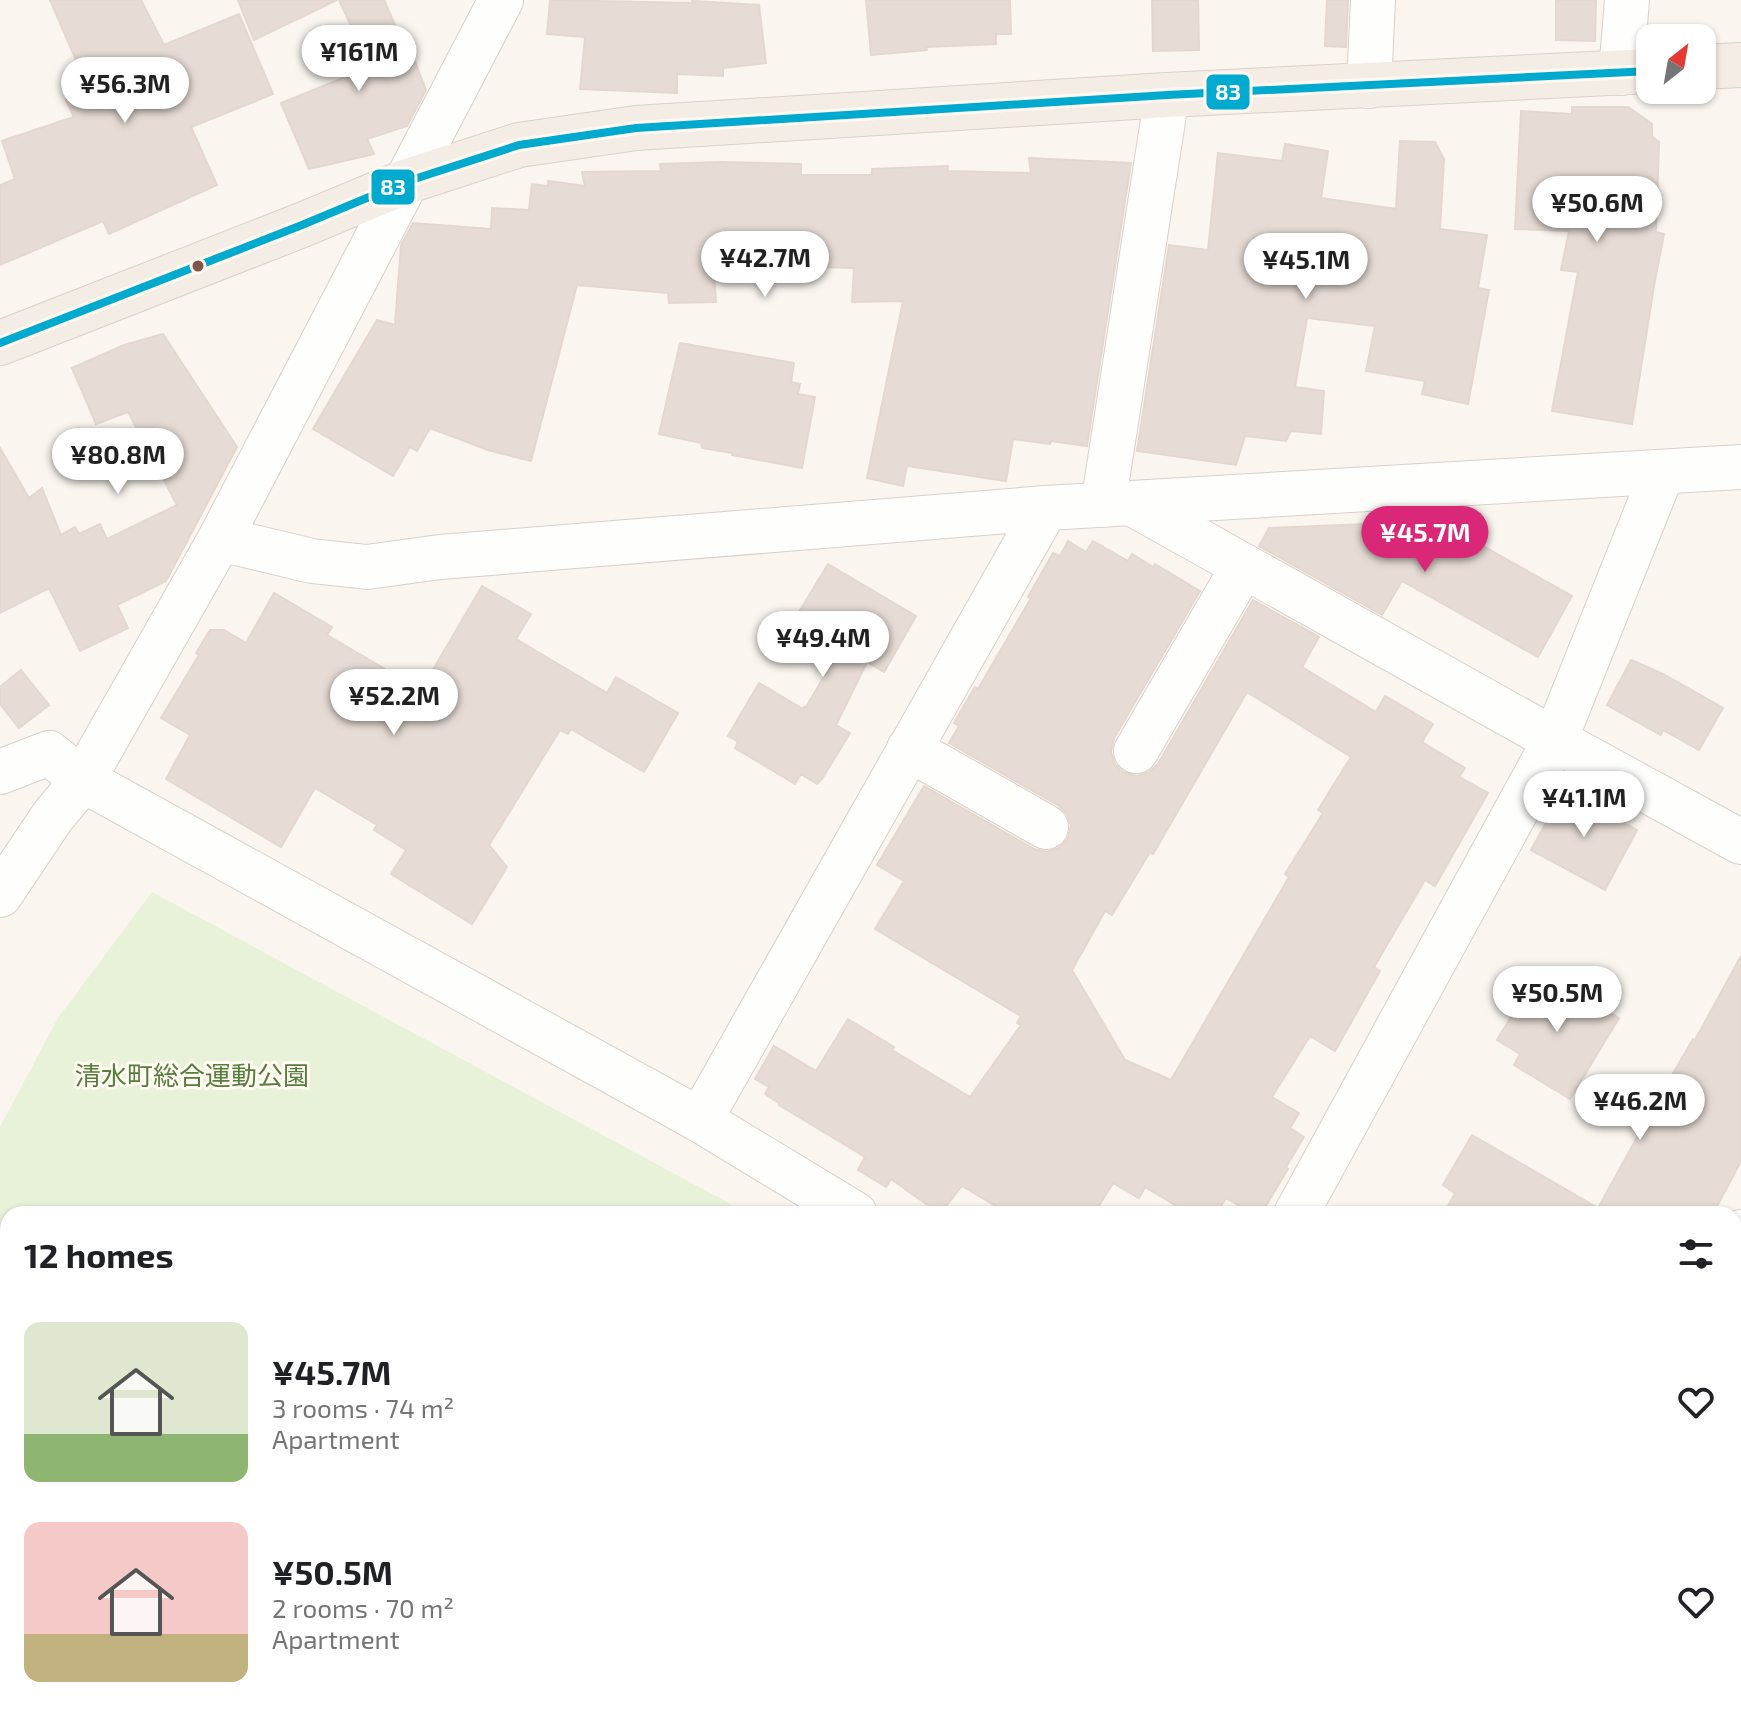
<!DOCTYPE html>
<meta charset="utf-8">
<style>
body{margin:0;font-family:"Exo 2","Noto Sans JP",sans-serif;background:#f6f6f6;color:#202124;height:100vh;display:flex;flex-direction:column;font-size:30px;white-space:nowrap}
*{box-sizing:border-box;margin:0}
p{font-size:26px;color:#757577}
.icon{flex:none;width:44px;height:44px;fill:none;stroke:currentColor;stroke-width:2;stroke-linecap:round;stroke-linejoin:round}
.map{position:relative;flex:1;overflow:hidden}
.panel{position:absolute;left:0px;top:1206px;width:1742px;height:512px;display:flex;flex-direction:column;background:#fff;border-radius:24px 24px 0 0;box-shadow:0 2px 6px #0004}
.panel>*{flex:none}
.needle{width:52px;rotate:31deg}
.tools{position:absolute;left:1636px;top:24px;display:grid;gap:16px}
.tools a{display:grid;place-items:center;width:80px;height:80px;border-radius:16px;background:#fff;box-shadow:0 2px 6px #0004;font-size:40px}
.price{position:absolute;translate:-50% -68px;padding:0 18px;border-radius:28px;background:#fff;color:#222;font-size:26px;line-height:52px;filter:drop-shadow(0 2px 4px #0008)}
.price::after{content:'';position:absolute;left:50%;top:48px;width:24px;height:18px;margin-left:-12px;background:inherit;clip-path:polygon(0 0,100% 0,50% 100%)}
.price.selected{background:#db2777;color:#fff}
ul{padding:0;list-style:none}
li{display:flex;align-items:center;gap:24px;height:200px;padding:0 24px}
li span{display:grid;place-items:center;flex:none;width:224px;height:160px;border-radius:16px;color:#555}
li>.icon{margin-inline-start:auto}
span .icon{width:96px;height:96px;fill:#fffc;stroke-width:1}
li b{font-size:34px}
h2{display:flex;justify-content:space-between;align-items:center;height:96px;padding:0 24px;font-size:34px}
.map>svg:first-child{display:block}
.green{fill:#e8f2d8}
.building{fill:#e7dcd5;stroke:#e4d7d0;stroke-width:2;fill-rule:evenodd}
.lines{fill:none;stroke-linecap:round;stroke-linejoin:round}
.minor-casing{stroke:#d9d0cb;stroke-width:46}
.major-casing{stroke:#dcd0ca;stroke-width:46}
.minor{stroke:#fefefd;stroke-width:44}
.major{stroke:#f4ede6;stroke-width:44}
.bus-1-casing{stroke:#fff9f2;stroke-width:14}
.bus-1{stroke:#00a9ce;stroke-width:8}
.bus-dot{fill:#7e5749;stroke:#fff9f2;stroke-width:3}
.labels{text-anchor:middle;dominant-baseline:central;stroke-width:6;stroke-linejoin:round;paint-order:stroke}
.park-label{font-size:26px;fill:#567e3c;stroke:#fff9f2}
.line-badge{stroke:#fff9f2;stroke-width:3}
.badge-label{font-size:22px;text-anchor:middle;font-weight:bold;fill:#fff}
</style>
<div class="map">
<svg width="1741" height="1718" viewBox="0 0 1741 1718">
<rect width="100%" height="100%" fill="#faf5ef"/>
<path class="green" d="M 152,892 L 749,1214 L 8,1214 L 8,1710 L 703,1710 L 699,1718 L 0,1718 L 0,1127 L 58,1018 Z"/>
<g class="building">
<path d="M 50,0 L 141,0 L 164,45 L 239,14 L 273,94 L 191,127 L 217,185 L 109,234 L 103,221 L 0,265 L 0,185 L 15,179 L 2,141 L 74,117 L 66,100 L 89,90 Z"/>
<path d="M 238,0 L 337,0 L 254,40 Z"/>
<path d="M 339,0 L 384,0 L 408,55 L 412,54 L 426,90 L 407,126 L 367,139 L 374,154 L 309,169 L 281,103 L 370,67 Z"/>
<path d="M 550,0 L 692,3 L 692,1 L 759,5 L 766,63 L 723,68 L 723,76 L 677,74 L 677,93 L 580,89 L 585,37 L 547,34 Z"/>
<path d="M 866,0 L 1010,0 L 1011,34 L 996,34 L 996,44 L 926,47 L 927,50 L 871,55 Z"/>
<path d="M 1152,0 L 1198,0 L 1199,50 L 1153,51 Z"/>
<path d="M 1327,0 L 1348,0 L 1346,47 L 1325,46 Z"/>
<path d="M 1556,0 L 1596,0 L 1595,41 L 1556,40 Z"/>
<path d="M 1572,107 L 1628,107 L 1652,124 L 1652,137 L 1659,142 L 1656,232 L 1664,234 L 1654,286 L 1632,424 L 1552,411 L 1578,272 L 1561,270 L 1569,231 L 1515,229 L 1521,111 L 1572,114 Z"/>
<path d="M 1400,141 L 1435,142 L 1444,159 L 1440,229 L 1487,235 L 1478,288 L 1489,290 L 1468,404 L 1422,394 L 1425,381 L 1366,371 L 1375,326 L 1307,318 L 1295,387 L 1324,391 L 1321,434 L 1291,431 L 1286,441 L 1245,436 L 1236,465 L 1137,451 L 1169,245 L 1208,250 L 1218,153 L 1282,161 L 1285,144 L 1328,151 L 1321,198 L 1396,209 Z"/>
<path d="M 1029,158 L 1131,163 L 1087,446 L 1051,441 L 1050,444 L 1013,439 L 1006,481 L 907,466 L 903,486 L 867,478 L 903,301 L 852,302 L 854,268 L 818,267 L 818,261 L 713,257 L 716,302 L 669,303 L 668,293 L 577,285 L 531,461 L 488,450 L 430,428 L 417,451 L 410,447 L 393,476 L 313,429 L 377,320 L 395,325 L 401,245 L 413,223 L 491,229 L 492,208 L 529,210 L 532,184 L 548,186 L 548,181 L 585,186 L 582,172 L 661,171 L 660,164 L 721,162 L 801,164 L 801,175 L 872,175 L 872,169 L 948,166 L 948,171 L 1031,173 Z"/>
<path d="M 163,334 L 237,447 L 166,581 L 117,605 L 128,628 L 80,651 L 49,588 L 0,613 L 0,448 L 29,498 L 42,488 L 61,535 L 75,527 L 79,534 L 100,524 L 107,539 L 177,505 L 128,412 L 96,424 L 72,368 L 124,345 Z"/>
<path d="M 680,343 L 794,363 L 791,382 L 800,384 L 798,394 L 815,397 L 802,468 L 732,455 L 732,453 L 702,448 L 701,443 L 659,434 Z"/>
<path d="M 1408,517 L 1442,536 L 1447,526 L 1572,596 L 1538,657 L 1402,581 L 1382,615 L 1259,546 L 1269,528 L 1367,524 L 1370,520 Z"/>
<path d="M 1068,541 L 1086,552 L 1093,541 L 1128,561 L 1132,554 L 1153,567 L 1155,564 L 1200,591 L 1114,738 L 1111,752 L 1115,764 L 1123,772 L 1137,776 L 1149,772 L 1158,764 L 1253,600 L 1319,637 L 1302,667 L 1376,712 L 1385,696 L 1433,724 L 1422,742 L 1465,768 L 1459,777 L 1488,793 L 1435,886 L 1425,880 L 1374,967 L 1380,971 L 1335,1051 L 1310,1036 L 1272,1097 L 1299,1113 L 1290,1128 L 1304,1137 L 1286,1167 L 1288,1169 L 1261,1214 L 1253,1214 L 1226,1198 L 1216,1214 L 1190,1214 L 1145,1187 L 1139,1198 L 1113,1183 L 1094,1214 L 1009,1214 L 962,1186 L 940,1214 L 891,1179 L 886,1187 L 858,1170 L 865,1157 L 779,1105 L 780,1104 L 765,1094 L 769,1087 L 755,1079 L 774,1046 L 816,1071 L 848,1019 L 894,1047 L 892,1050 L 970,1097 L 1021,1025 L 1017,1023 L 1021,1016 L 875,929 L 904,881 L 877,865 L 924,786 L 1034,849 L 1047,852 L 1059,848 L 1067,840 L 1071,826 L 1067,814 L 1059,806 L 949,743 L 959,726 L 954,723 L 975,687 L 978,689 L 1031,598 L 1028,597 L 1053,553 L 1060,556 ZM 1247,692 L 1351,757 L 1318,810 L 1323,813 L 1285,874 L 1289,877 L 1171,1080 L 1125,1060 L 1072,970 L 1105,911 L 1112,915 L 1150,852 L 1153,854 Z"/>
<path d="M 828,564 L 916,616 L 884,672 L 867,662 L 836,725 L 850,733 L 822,779 L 817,784 L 801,774 L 795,784 L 735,748 L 738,742 L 728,736 L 759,683 L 803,709 L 804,707 L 806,707 L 839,651 L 806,631 L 804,622 L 796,617 Z"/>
<path d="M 482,586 L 531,614 L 516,639 L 607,693 L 616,677 L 678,713 L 644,772 L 571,729 L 568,734 L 560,730 L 489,845 L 507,867 L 472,924 L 391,874 L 406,850 L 374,830 L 377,825 L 315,788 L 281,847 L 166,779 L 190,735 L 161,718 L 199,655 L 196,653 L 210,630 L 224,630 L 246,643 L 274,593 L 332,627 L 327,635 L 421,690 Z"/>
<path d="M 1631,660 L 1663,674 L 1723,708 L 1699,750 L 1663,730 L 1661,735 L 1607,705 Z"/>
<path d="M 21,670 L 49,705 L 19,728 L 0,704 L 0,687 Z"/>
<path d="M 1566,786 L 1596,802 L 1593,807 L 1637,830 L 1605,890 L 1531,850 Z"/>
<path d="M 1741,956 L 1741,1161 L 1713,1214 L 1444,1214 L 1455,1193 L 1443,1185 L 1472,1135 L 1598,1208 L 1661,1094 L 1693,1039 L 1695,1040 Z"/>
<path d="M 1539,970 L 1619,1018 L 1570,1099 L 1514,1065 L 1520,1054 L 1497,1040 Z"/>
</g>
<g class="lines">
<defs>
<g id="minor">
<path d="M 1621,73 L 1627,0"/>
<path d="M 1369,86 L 1373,0"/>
<path d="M 1133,504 L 1555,740 L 1741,842"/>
<path d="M 1103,505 L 1167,95"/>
<path d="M 220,539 L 312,561 L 367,567 L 440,557 L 1046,508 L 1741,467"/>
<path d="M 909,749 L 1046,827"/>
<path d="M 1136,751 L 1243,567"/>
<path d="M 0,772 L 49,753 L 83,780 L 700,1120 L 855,1214"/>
<path d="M 0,895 L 53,816 L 83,780 L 220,539 L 501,0"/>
<path d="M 700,1120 L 1046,508"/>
<path d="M 1296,1214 L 1555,740 L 1662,473"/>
<path d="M 1734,1244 L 1741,1232"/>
<path d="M 1734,1707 L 1741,1711"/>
<path d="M 734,1718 L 738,1710"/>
</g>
<g id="major">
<path d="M 1702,67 L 1741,65"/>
<path d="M 0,343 L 302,225 L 405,182 L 519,145 L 636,128 L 1167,95 L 1650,71"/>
</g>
</defs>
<use href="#minor" class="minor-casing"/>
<use href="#major" class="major-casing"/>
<use href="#minor" class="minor"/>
<use href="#major" class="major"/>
<defs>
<path id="bus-1" d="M 0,343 L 302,225 L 405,182 L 519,145 L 636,128 L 1167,95 L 1650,71"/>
</defs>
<use href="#bus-1" class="bus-1-casing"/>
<use href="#bus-1" class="bus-1"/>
</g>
<circle class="bus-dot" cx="198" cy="266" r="7"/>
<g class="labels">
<g class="park-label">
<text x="192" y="1074">清水町総合運動公園</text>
</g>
</g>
<g class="line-badge">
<rect x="1205" y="73" width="46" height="38" rx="8" fill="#00a9ce"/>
<rect x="370" y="168" width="46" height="38" rx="8" fill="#00a9ce"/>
</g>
<g class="badge-label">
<text x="1228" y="100">83</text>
<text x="393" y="195">83</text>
</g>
</svg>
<div class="tools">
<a><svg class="needle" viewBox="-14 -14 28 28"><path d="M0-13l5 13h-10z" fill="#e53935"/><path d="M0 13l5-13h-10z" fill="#757577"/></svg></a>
</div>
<b class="price" style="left:359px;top:93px">¥161M</b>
<b class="price" style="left:125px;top:125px">¥56.3M</b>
<b class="price" style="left:1597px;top:244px">¥50.6M</b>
<b class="price" style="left:765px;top:299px">¥42.7M</b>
<b class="price" style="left:1306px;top:301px">¥45.1M</b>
<b class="price" style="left:118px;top:496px">¥80.8M</b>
<b class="price selected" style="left:1425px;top:574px">¥45.7M</b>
<b class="price" style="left:823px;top:679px">¥49.4M</b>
<b class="price" style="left:394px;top:737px">¥52.2M</b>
<b class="price" style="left:1584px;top:839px">¥41.1M</b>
<b class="price" style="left:1557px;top:1034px">¥50.5M</b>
<b class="price" style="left:1640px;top:1142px">¥46.2M</b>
<section class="panel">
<h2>12 homes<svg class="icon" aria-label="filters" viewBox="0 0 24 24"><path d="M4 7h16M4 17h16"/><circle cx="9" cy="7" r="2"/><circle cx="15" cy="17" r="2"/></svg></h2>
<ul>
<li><span style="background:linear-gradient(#dfe7d0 70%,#8fb573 0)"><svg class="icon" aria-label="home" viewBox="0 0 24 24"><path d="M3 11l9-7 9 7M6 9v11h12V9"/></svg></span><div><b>¥45.7M</b><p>3 rooms · 74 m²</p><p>Apartment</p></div><svg class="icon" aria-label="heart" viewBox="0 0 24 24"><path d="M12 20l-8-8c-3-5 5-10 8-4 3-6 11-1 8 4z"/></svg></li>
<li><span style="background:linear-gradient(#f6c9c9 70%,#c2b280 0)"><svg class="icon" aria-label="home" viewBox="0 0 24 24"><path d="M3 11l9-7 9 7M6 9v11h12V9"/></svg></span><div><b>¥50.5M</b><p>2 rooms · 70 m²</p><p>Apartment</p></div><svg class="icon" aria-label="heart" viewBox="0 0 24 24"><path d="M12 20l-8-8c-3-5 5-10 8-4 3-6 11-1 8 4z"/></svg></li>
</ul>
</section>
</div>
